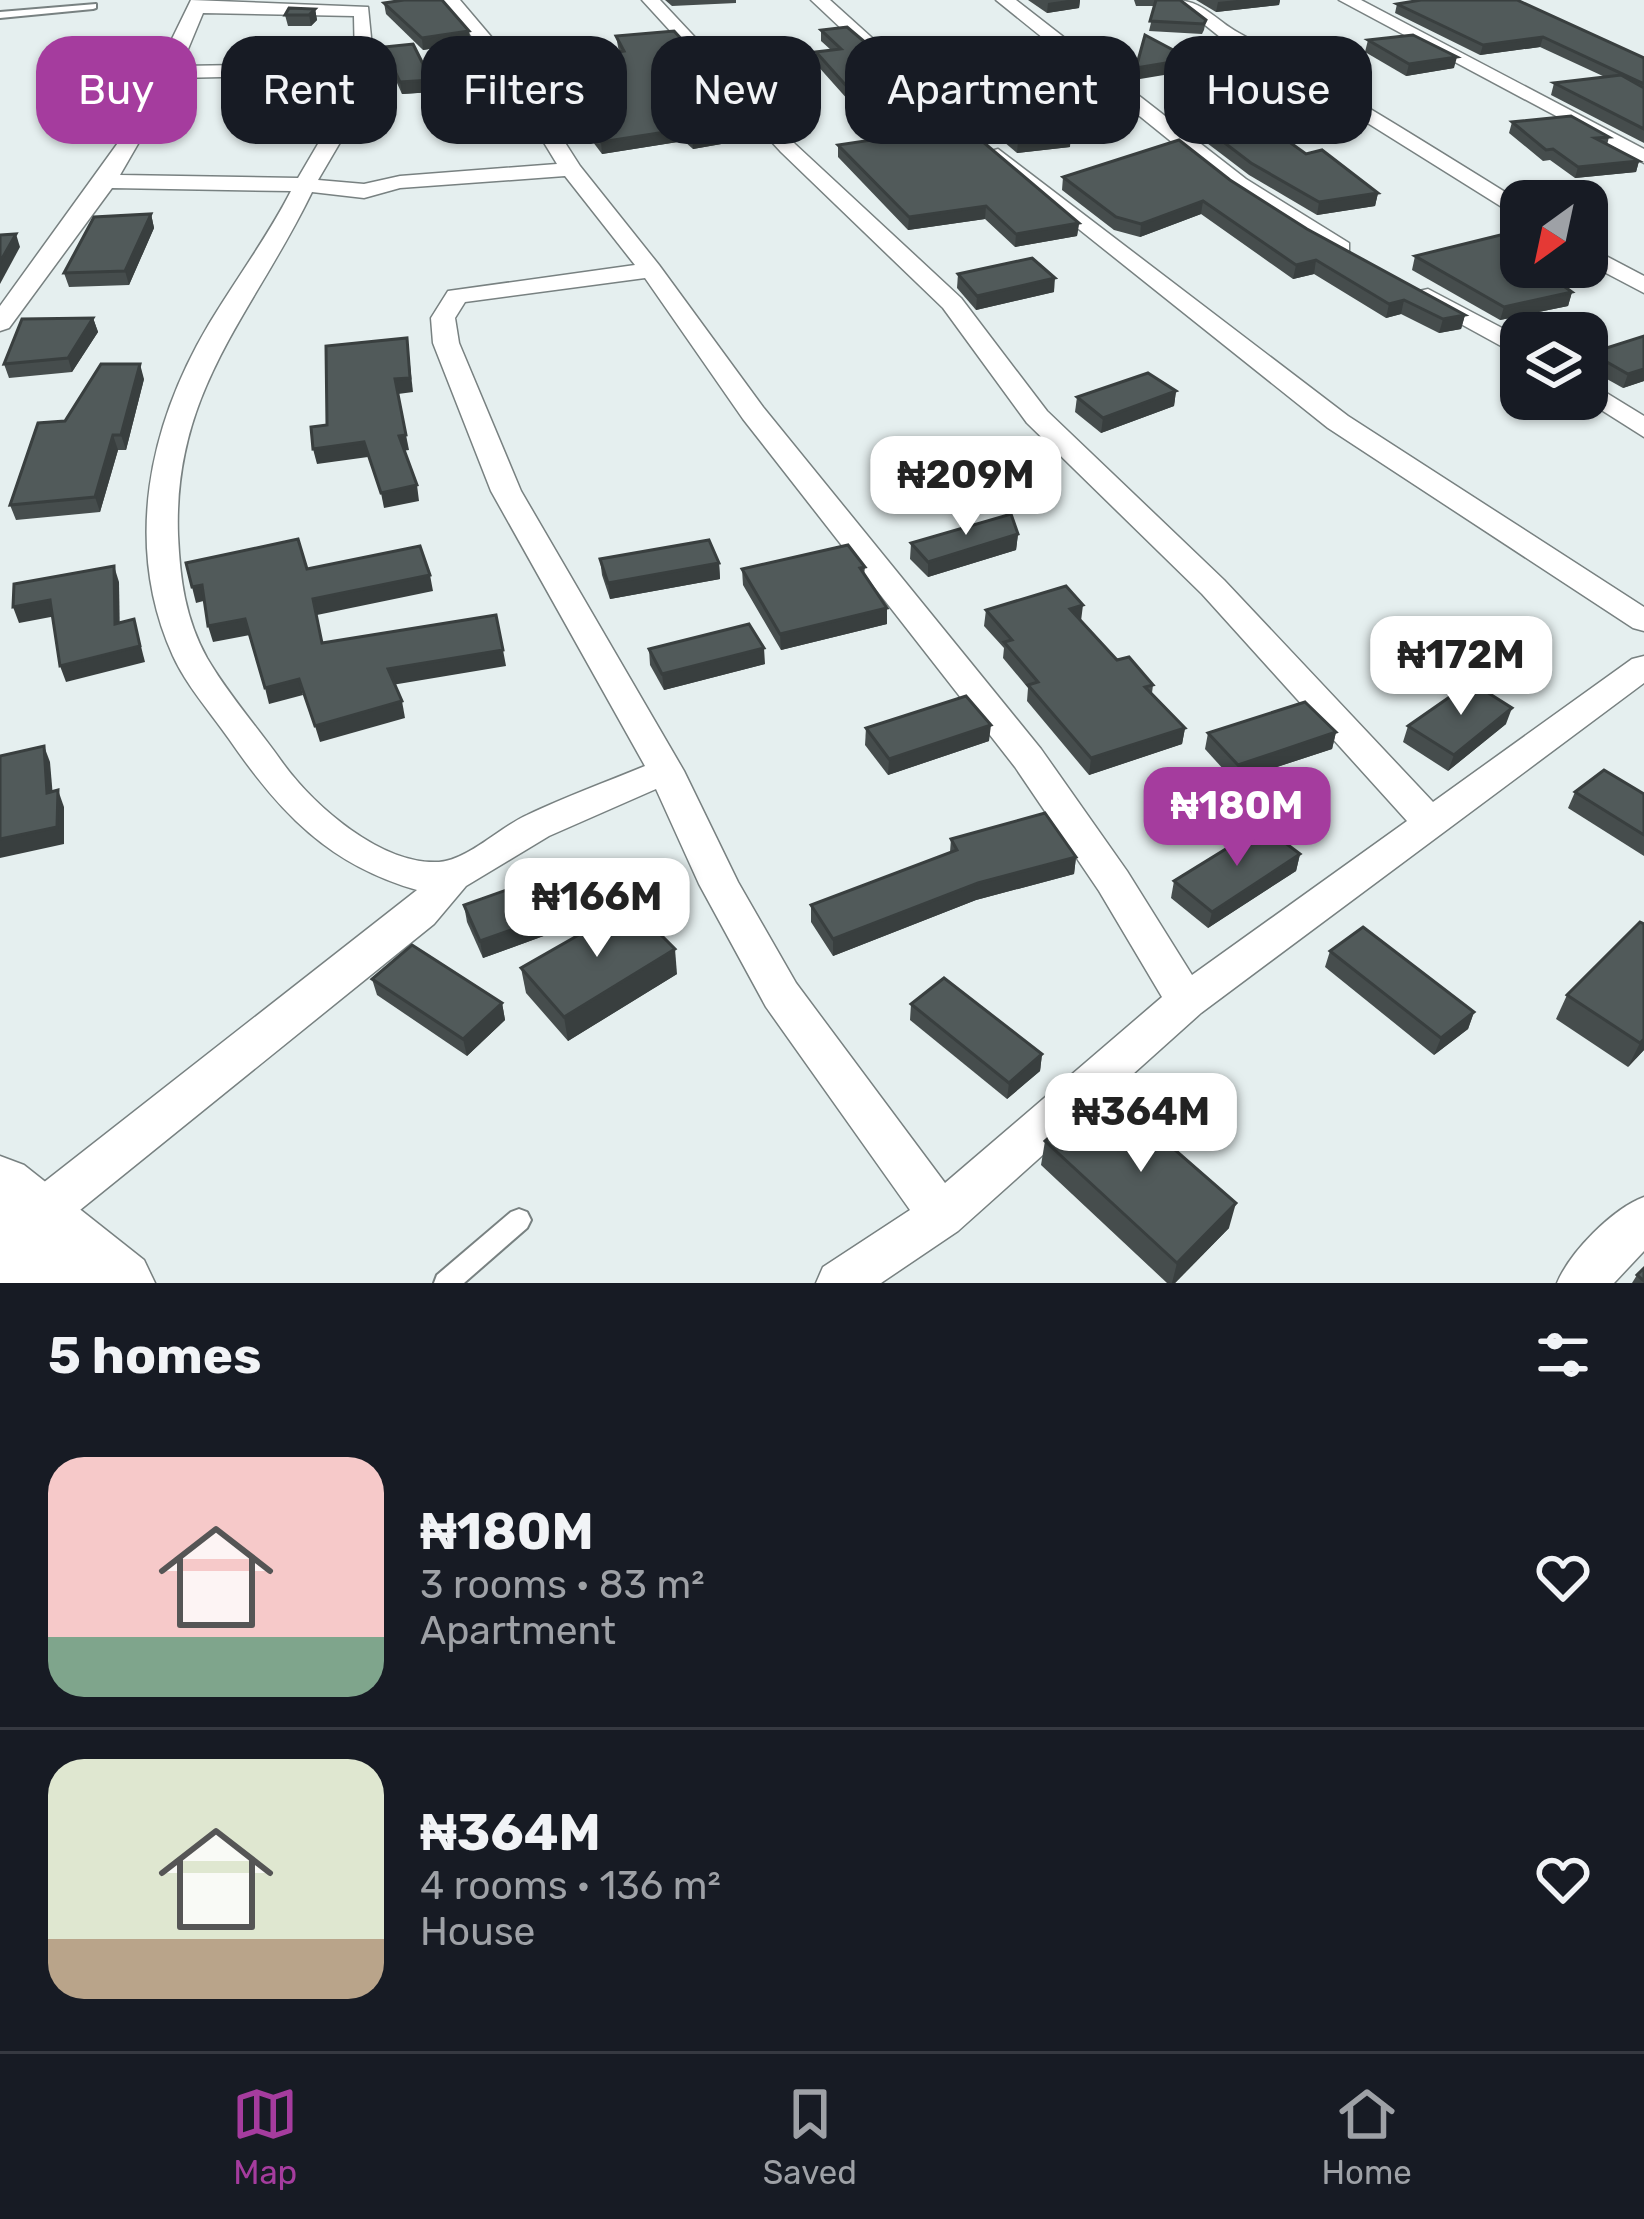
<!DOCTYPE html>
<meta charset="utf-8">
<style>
body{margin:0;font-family:Rubik,sans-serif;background:#242831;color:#f1f3f6;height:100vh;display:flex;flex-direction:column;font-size:45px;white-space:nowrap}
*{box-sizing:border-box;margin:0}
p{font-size:39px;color:#9ea1a6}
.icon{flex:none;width:66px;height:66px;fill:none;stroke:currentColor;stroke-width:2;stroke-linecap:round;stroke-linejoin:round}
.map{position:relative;height:1283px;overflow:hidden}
.sheet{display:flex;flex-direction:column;background:#171b24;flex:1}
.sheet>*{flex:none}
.hud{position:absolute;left:36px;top:36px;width:1572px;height:108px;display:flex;gap:24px}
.needle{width:78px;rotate:213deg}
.tools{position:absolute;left:1500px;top:180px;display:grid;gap:24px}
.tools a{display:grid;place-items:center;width:108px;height:108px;border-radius:24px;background:#171b24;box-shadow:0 3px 9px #0004;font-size:60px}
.price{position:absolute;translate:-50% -102px;padding:0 27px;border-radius:24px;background:#fff;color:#222;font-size:39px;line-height:78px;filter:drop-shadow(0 3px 6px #0008)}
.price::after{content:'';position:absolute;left:50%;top:72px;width:36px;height:27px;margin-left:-18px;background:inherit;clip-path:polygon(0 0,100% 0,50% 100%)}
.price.current{background:#a53c9e;color:#fff}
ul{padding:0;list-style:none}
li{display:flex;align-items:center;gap:36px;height:300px;padding:0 48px}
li+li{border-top:3px solid #363941}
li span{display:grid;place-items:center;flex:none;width:336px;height:240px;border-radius:36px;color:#555}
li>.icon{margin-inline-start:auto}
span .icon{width:144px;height:144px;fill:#fffc;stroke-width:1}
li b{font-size:51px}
h2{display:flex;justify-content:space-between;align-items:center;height:144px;padding:0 48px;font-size:51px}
.pill{padding:0 42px;border-radius:36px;background:#171b24;box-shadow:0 3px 9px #0004;font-size:42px;line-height:108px}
.pill.current{background:#a53c9e;color:#fff}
.dock{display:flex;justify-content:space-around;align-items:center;height:168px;border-top:3px solid #363941;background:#171b24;font-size:33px;color:#9ea1a6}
.dock a{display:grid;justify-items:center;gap:6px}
.dock .current{color:#a53c9e}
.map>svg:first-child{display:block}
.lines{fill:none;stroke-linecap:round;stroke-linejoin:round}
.lane-casing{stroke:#788181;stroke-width:4}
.street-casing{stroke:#788181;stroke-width:3}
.secondary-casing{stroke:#788181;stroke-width:3}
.lane{fill:#fff;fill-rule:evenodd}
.street{fill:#fff;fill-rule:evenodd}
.secondary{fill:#fff;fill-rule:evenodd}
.wall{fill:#464d4d}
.shaded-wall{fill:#393f3f}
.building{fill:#515a5a;stroke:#393f3f;stroke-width:3}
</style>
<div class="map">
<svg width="1644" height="1283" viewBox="0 0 1644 1283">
<rect width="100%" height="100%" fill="#e5efef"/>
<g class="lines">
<defs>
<g id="lane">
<path d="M 96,4 L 96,8 L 93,9 L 0,18 L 0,12 Z"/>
<path d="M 519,1209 L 527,1212 L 531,1220 L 527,1228 L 464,1283 L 434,1283 L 437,1275 L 511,1212 Z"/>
</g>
<g id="street">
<path d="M 191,0 L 368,7 L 374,68 L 379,76 L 318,180 L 364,184 L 400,176 L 557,164 L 501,72 L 442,0 L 460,0 L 516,66 L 580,166 L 659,265 L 763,407 L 1041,749 L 1127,871 L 1192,975 L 1407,821 L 1202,594 L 1027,423 L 943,308 L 781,152 L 642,0 L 660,0 L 795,144 L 961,298 L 1047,411 L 1224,580 L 1433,802 L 1632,659 L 1644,656 L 1644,683 L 1201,1013 L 958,1231 L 881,1283 L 816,1283 L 823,1267 L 910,1210 L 766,1007 L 699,884 L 656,789 L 549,836 L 466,886 L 434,924 L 54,1231 L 37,1237 L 20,1231 L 13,1216 L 20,1201 L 417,890 C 329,865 280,813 229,739 C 211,713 186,685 173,656 C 123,545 149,425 209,324 C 236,279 267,238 291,191 L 112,188 L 9,328 L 0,331 L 0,306 L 128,129 ZM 203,13 L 354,16 L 355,63 L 181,66 ZM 359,74 L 298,178 L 120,175 L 176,78 ZM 565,176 L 635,265 L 448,291 L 431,318 L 433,343 L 491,491 L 645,766 C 606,782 565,797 527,815 C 500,827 468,860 439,862 C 381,865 314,806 282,762 C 258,728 228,694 207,658 C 185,618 180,579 178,535 C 173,389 253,314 312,192 L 364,198 L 400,188 ZM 645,278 L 743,419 L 1015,767 L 1099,891 L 1162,997 L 945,1183 L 796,983 L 738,882 L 684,771 L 521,491 L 459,343 L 455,318 L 465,302 Z"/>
<path d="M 811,0 L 830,0 L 910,72 L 910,80 L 896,80 Z"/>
<path d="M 996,0 L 1016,0 L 1246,179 L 1349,243 L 1349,253 L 1333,253 L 1230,189 Z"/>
<path d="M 1174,0 C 1203,0 1215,20 1239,33 C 1335,86 1428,144 1521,202 L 1521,219 L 1294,77 L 1220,37 Z"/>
<path d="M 1339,0 L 1361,0 L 1644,149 L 1644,163 Z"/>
<path d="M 998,149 L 1348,416 L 1644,607 L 1644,631 L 1633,628 L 1328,428 L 991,159 L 991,151 Z"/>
<path d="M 1587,246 L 1644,276 L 1644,293 L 1587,263 Z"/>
<path d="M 1428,289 L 1521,338 L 1521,357 L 1419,301 L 1419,291 Z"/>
<path d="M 1587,381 L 1644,416 L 1644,437 L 1584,399 Z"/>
<path d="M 1644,1197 L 1644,1251 L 1614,1283 L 1557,1283 C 1570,1252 1612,1209 1644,1197 Z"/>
</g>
<path id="secondary" d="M 0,1156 L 24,1165 L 144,1260 L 155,1283 L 0,1283 Z"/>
</defs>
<use href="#lane" class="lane-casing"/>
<use href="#street" class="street-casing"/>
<use href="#secondary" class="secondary-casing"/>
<use href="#lane" class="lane"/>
<use href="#street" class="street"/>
<use href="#secondary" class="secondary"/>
</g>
<g class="wall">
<path d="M 665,0 L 736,0 L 736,3 L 672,6 Z"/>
<path d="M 1028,0 L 1080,0 L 1079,8 L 1047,13 Z"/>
<path d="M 1134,0 L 1180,0 L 1206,20 L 1204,30 L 1202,34 L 1149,31 L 1155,6 L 1136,6 Z"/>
<path d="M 1196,0 L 1280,0 L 1279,5 L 1216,12 Z"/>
<path d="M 384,3 L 471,42 L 423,50 L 386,14 Z"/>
<path d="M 1397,4 L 1644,58 L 1644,143 L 1551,95 L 1554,83 L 1605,77 L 1540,47 L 1480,55 L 1395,13 Z"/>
<path d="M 315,9 L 317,20 L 311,26 L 288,26 L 285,15 Z"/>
<path d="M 821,30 L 1079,223 L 1077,236 L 1015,247 L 985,219 L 908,230 L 838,157 L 838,145 L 882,138 L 816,64 L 816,52 L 831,50 L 821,41 Z"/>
<path d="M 616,36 L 730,92 L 731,96 L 761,137 L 693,149 L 684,141 L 602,154 L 563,102 L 562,90 L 566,90 L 564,84 L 562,73 L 614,67 L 612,64 L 611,53 L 619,52 Z"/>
<path d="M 1368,40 L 1454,68 L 1406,76 L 1365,52 Z"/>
<path d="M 384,47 L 433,92 L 402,94 L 386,59 Z"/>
<path d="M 950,84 L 1070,147 L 1017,153 L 950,96 Z"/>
<path d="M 1184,112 L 1306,154 L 1378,193 L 1375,206 L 1317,215 L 1249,175 L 1182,124 Z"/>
<path d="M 1512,122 L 1609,137 L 1607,145 L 1639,161 L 1636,172 L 1575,178 L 1550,160 L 1543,161 L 1509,133 Z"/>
<path d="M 1063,177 L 1230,180 L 1307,229 L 1465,315 L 1461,329 L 1439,333 L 1401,314 L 1386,318 L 1314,274 L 1293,279 L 1201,214 L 1140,237 L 1114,230 L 1062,190 Z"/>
<path d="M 151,214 L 154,228 L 129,285 L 69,287 L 64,273 Z"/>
<path d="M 1415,256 L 1521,267 L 1572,292 L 1568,306 L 1500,320 L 1412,270 Z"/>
<path d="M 958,274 L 1054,292 L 976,310 L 957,288 Z"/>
<path d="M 93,318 L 98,332 L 72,372 L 9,378 L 4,364 Z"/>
<path d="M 1644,336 L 1644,381 L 1623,388 L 1587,368 L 1591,353 Z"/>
<path d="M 144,379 L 126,450 L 118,450 L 100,512 L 16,520 L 10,505 L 65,421 Z"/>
<path d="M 1176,391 L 1174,406 L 1101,433 L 1075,412 L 1077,397 Z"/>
<path d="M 1018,534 L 1016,550 L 928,577 L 910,559 L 911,543 Z"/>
<path d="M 600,559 L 719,563 L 720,579 L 610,599 L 602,575 Z"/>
<path d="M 865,567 L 864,575 L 887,624 L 781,650 L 743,585 L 742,569 Z"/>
<path d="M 986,610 L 1081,621 L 1117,660 L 1153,685 L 1152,693 L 1185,728 L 1182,744 L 1089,775 L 1027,701 L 1028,688 L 1003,658 L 1004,648 L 984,626 Z"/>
<path d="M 649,649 L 765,664 L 664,690 L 650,665 Z"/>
<path d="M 1506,724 L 1448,771 L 1403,742 L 1408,726 Z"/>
<path d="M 866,728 L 989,741 L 888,775 L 865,745 Z"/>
<path d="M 1336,732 L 1332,749 L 1234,781 L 1205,749 L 1208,733 Z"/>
<path d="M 1575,792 L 1644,794 L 1644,856 L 1568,808 Z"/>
<path d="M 951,839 L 1076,857 L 1074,874 L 976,900 L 833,956 L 811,922 L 811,905 L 950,852 Z"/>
<path d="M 1300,854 L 1296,871 L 1208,928 L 1171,898 L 1174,881 Z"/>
<path d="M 599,899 L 601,915 L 483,958 L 467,922 L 464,905 Z"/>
<path d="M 1644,924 L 1644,1050 L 1628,1067 L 1556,1019 L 1567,995 Z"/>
<path d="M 1330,951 L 1474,1012 L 1468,1029 L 1434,1055 L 1325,967 Z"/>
<path d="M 521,968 L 677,974 L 568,1041 L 526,993 Z"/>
<path d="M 372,979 L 502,1003 L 505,1020 L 467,1056 L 377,995 Z"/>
<path d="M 911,1004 L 1042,1054 L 1040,1071 L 1007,1099 L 910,1020 Z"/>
<path d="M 1045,1141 L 1229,1228 L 1175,1283 L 1167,1283 L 1041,1165 Z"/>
<path d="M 1644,1268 L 1644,1283 L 1632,1283 L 1637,1275 Z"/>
</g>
<g class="shaded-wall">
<path d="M 1068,0 L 1080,0 L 1079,8 L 1047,13 L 1048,3 Z"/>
<path d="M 1237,0 L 1280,0 L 1279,5 L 1216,12 L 1218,2 Z"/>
<path d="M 315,9 L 317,20 L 311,26 L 309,15 Z"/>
<path d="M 469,31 L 471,42 L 423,50 L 422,38 Z"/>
<path d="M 1543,37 L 1540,47 L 1480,55 L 1483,45 Z"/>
<path d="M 1457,57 L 1454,68 L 1406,76 L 1409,64 Z"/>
<path d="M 1190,59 L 1188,71 L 1134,80 L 1136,68 Z"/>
<path d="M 431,80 L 433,92 L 402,94 L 400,82 Z"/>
<path d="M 761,125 L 761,137 L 693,149 L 692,137 Z"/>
<path d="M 684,129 L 684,141 L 602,154 L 601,142 Z"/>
<path d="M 1071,134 L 1070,147 L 1017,153 L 1018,141 Z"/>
<path d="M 1639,161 L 1636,172 L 1575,178 L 1578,167 Z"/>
<path d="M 1378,193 L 1375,206 L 1317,215 L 1319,202 Z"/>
<path d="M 1203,201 L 1201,214 L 1140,237 L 1141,224 Z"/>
<path d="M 986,206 L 985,219 L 908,230 L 909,217 Z"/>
<path d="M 151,214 L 154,228 L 129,285 L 125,271 Z"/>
<path d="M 1079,223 L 1077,236 L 1015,247 L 1016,234 Z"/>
<path d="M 16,234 L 20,247 L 0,284 L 0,262 Z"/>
<path d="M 1316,260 L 1314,274 L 1293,279 L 1296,265 Z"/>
<path d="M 1055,278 L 1054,292 L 976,310 L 977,296 Z"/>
<path d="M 1572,292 L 1568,306 L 1500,320 L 1504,307 Z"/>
<path d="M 1404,300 L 1401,314 L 1386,318 L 1389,304 Z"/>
<path d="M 1465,315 L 1461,329 L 1439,333 L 1443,319 Z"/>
<path d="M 93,318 L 98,332 L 72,372 L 68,358 Z"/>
<path d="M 407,338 L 413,392 L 398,394 L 395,379 Z"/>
<path d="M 140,364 L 144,379 L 126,450 L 121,435 Z"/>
<path d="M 1644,369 L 1644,381 L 1623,388 L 1628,374 Z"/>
<path d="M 1176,391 L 1174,406 L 1101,433 L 1103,418 Z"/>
<path d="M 113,435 L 118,450 L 100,512 L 95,497 Z"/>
<path d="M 406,435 L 409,450 L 402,451 L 399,436 Z"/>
<path d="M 364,442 L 368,457 L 317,464 L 313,449 Z"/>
<path d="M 417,485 L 419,501 L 384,508 L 381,493 Z"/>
<path d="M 1018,534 L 1016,550 L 928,577 L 928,562 Z"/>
<path d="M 719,563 L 720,579 L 610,599 L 608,583 Z"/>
<path d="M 114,566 L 119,582 L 120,640 L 115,624 Z"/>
<path d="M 430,575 L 433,591 L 317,615 L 313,599 Z"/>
<path d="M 202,585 L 207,600 L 196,603 L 192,587 Z"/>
<path d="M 50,600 L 56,616 L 19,623 L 13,607 Z"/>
<path d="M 1083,605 L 1081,621 L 1070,609 Z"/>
<path d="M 887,608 L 887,624 L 781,650 L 780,634 Z"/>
<path d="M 134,619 L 145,662 L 66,682 L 60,666 Z"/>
<path d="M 245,619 L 250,635 L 213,642 L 208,626 Z"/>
<path d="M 764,648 L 765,664 L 664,690 L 662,674 Z"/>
<path d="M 503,650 L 506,666 L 392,685 L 388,669 Z"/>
<path d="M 299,679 L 303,695 L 269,704 L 265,688 Z"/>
<path d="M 402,701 L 405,718 L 320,742 L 315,726 Z"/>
<path d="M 1512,708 L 1506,724 L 1448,771 L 1454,755 Z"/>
<path d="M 991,725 L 989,741 L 888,775 L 889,759 Z"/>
<path d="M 1185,728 L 1182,744 L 1089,775 L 1091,758 Z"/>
<path d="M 1336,732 L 1332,749 L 1234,781 L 1238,765 Z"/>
<path d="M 44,746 L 50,762 L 54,809 L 47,793 Z"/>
<path d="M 58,790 L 64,807 L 64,844 L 0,858 L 0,839 Z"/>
<path d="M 1300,854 L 1296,871 L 1208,928 L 1212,912 Z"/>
<path d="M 1076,857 L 1074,874 L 976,900 L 833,956 L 833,939 L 978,883 Z"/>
<path d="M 599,899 L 601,915 L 483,958 L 480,941 Z"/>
<path d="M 675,949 L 677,974 L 568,1041 L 564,1017 Z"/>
<path d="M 502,1003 L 505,1020 L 467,1056 L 463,1039 Z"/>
<path d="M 1474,1012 L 1468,1029 L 1434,1055 L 1441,1038 Z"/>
<path d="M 1644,1039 L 1644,1050 L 1628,1067 L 1640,1043 Z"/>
<path d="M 1042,1054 L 1040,1071 L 1007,1099 L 1009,1083 Z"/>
<path d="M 1236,1203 L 1229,1228 L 1175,1283 L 1172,1283 L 1177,1263 Z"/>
</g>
<g class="building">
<path d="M 404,0 L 442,0 L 469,31 L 422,38 L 384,3 Z"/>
<path d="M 1156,0 L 1180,0 L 1206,20 L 1204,24 L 1150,21 Z"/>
<path d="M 1421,0 L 1517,0 L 1644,58 L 1644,84 L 1543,37 L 1483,45 L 1397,4 Z"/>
<path d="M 289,8 L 315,9 L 309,15 L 285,15 Z"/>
<path d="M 847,27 L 1079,223 L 1016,234 L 986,206 L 909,217 L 838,145 L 892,137 L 816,52 L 841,49 L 821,30 Z"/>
<path d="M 674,31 L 730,92 L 727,93 L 761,125 L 692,137 L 684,129 L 601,142 L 562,90 L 571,89 L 562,73 L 622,67 L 611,53 L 624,51 L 616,36 Z"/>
<path d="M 1145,35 L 1190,59 L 1136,68 Z"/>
<path d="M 1413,35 L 1457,57 L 1409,64 L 1368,40 Z"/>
<path d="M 413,44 L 431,80 L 400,82 L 384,47 Z"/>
<path d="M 1621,75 L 1644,88 L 1644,129 L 1554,83 Z"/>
<path d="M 1009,76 L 1071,134 L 1018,141 L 950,84 Z"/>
<path d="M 1235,103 L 1306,154 L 1322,150 L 1378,193 L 1319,202 L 1251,163 L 1184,112 Z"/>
<path d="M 1571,116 L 1609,137 L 1595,138 L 1639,161 L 1578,167 L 1553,149 L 1546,150 L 1512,122 Z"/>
<path d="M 1179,140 L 1230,180 L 1307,229 L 1465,315 L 1443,319 L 1404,300 L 1389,304 L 1316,260 L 1296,265 L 1203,201 L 1141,224 L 1116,217 L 1063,177 Z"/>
<path d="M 151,214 L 125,271 L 64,273 L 94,217 Z"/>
<path d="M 1521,230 L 1521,267 L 1537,267 L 1572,292 L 1504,307 L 1415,256 Z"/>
<path d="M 16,234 L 0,262 L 0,235 Z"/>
<path d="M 1032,258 L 1055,278 L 977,296 L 958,274 Z"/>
<path d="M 93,318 L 68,358 L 4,364 L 22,319 Z"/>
<path d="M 1644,336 L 1644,369 L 1628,374 L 1591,353 Z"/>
<path d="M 407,338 L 410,378 L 395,379 L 406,435 L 399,436 L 417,485 L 381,493 L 364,442 L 313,449 L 311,427 L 327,425 L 326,346 Z"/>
<path d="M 101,364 L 140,364 L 121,435 L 113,435 L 95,497 L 10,505 L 38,423 L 65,421 Z"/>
<path d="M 1148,373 L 1176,391 L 1103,418 L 1077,397 Z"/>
<path d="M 1011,514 L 1018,534 L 928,562 L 911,543 Z"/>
<path d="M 298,539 L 307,569 L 420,546 L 430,575 L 313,599 L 322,643 L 496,615 L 503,650 L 388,669 L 402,701 L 315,726 L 299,679 L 265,688 L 245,619 L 208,626 L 202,585 L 192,587 L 186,563 Z"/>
<path d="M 709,540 L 719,563 L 608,583 L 600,559 Z"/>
<path d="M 848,545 L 865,567 L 860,568 L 887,608 L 780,634 L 742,569 Z"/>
<path d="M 114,566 L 115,624 L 134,619 L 140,646 L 60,666 L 50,600 L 13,607 L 14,584 Z"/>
<path d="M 1066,586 L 1083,605 L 1070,609 L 1117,660 L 1129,657 L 1153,685 L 1145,687 L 1185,728 L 1091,758 L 1028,685 L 1038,682 L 1004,642 L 1012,640 L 986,610 Z"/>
<path d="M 749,624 L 764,648 L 662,674 L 649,649 Z"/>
<path d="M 1471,682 L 1512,708 L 1454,755 L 1408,726 Z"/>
<path d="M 966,696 L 991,725 L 889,759 L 866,728 Z"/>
<path d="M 1305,702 L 1336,732 L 1238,765 L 1208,733 Z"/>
<path d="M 44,746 L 47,793 L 58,790 L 57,827 L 0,839 L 0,756 Z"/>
<path d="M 1604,770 L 1644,794 L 1644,835 L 1575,792 Z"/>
<path d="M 1045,813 L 1076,857 L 978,883 L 833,939 L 811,905 L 957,850 L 951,839 Z"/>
<path d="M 1263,826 L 1300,854 L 1212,912 L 1174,881 Z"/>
<path d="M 580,864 L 599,899 L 480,941 L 464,905 Z"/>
<path d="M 631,905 L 675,949 L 564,1017 L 521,968 Z"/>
<path d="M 1640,922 L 1644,924 L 1644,1039 L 1640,1043 L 1567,995 Z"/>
<path d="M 1363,927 L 1474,1012 L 1441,1038 L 1330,951 Z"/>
<path d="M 412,945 L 502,1003 L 463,1039 L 372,979 Z"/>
<path d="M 944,978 L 1042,1054 L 1009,1083 L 911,1004 Z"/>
<path d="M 1104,1088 L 1236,1203 L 1177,1263 L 1045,1141 Z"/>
<path d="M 1644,1268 L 1644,1281 L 1637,1275 Z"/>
</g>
</svg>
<div class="tools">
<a><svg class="needle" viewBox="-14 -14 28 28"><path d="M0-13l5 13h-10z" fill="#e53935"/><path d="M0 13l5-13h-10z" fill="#9ea1a6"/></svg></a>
<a><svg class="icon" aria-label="layers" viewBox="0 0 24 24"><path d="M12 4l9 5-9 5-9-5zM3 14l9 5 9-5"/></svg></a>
</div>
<b class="price" style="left:966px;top:538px">₦209M</b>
<b class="price" style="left:1461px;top:718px">₦172M</b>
<b class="price current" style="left:1237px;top:869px">₦180M</b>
<b class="price" style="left:597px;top:960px">₦166M</b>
<b class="price" style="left:1141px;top:1175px">₦364M</b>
<div class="hud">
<a class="pill current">Buy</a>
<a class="pill">Rent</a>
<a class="pill">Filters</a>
<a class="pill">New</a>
<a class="pill">Apartment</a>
<a class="pill">House</a>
</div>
</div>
<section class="sheet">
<h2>5 homes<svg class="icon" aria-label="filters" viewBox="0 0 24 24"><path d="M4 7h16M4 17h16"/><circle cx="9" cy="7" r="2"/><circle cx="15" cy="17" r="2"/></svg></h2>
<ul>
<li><span style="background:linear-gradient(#f6c9c9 75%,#7fa58c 0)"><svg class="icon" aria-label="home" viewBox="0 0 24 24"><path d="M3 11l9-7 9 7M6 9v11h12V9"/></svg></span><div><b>₦180M</b><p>3 rooms · 83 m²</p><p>Apartment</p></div><svg class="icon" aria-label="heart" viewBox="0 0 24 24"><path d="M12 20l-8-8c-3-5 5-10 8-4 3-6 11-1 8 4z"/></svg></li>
<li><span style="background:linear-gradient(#dfe7d0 75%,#b9a48a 0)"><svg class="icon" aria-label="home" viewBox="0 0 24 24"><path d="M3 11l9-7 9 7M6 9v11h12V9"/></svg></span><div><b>₦364M</b><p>4 rooms · 136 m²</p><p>House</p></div><svg class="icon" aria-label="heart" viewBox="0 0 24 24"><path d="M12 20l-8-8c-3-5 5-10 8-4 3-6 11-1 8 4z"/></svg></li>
</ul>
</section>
<nav class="dock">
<a class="current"><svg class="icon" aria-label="map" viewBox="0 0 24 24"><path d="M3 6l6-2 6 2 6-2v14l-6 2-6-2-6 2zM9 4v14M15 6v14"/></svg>Map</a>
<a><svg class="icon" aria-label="saved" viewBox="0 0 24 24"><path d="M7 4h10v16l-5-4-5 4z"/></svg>Saved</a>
<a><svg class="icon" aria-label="home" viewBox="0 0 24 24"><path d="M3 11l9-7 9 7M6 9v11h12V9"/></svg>Home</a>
</nav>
